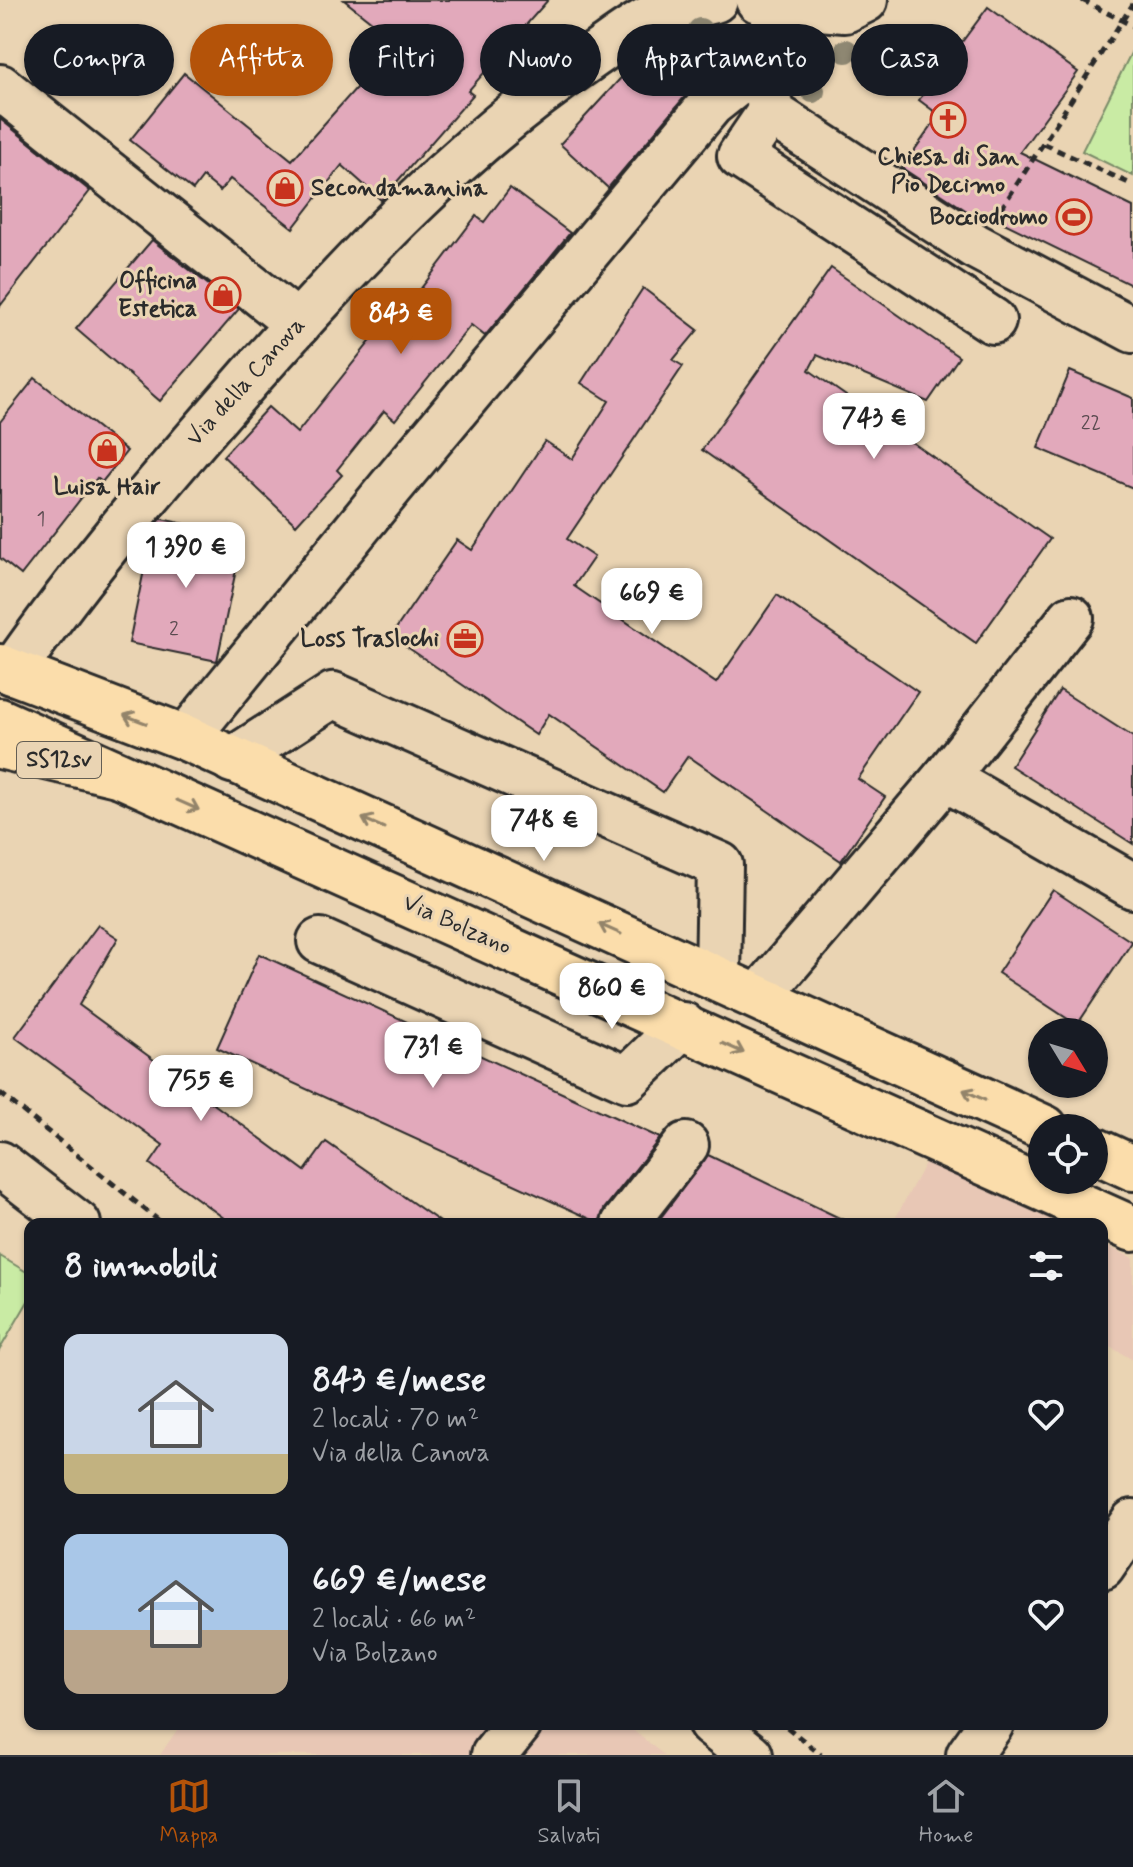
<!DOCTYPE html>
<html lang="it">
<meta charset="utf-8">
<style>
body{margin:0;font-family:Mynerve,sans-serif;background:#242831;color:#f1f3f6;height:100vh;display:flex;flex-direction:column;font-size:30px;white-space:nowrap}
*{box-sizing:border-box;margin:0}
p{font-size:26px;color:#9ea1a6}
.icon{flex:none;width:44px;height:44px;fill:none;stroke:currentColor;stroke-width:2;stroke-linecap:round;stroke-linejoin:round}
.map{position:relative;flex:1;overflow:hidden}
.details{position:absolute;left:24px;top:1218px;width:1084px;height:512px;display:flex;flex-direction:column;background:#171b24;border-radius:16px;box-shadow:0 2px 6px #0004}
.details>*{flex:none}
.guide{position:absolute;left:24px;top:24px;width:1086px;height:72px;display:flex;gap:16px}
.needle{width:52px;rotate:128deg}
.fabs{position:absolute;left:1028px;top:1018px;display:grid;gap:16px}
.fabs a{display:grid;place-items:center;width:80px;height:80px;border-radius:50%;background:#171b24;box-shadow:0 2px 6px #0004;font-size:40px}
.price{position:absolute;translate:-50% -68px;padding:0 18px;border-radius:16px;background:#fff;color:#222;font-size:26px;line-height:52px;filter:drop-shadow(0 2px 4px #0008)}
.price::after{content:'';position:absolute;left:50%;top:48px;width:24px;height:18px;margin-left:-12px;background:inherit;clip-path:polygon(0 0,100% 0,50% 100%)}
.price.selected{background:#b45309;color:#fff}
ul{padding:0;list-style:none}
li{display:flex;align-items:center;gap:24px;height:200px;padding:0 40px}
li span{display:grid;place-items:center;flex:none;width:224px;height:160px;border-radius:16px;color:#555}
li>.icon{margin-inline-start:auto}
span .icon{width:96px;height:96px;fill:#fffc;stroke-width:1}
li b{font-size:34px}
h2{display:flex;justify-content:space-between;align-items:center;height:96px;padding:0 40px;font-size:34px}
.chip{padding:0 28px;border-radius:36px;background:#171b24;box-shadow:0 2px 6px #0004;font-size:28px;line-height:72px}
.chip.selected{background:#b45309;color:#fff}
.menu{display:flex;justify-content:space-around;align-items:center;height:112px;border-top:2px solid #363941;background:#171b24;font-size:22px;color:#9ea1a6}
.menu a{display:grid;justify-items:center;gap:4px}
.menu .selected{color:#b45309}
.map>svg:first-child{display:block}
.built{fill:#e8c7b5}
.green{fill:#c9eba4;stroke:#7a8b68;stroke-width:2}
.building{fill:#e2a9bb;stroke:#2b2b2b;stroke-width:2}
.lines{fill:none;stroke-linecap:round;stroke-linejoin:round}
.minor-casing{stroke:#2b2b2b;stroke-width:50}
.major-casing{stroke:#2b2b2b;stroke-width:50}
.highway-casing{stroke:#2b2b2b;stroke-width:50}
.path{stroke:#2b2b2b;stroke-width:5;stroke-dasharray:8 6;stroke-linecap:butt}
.minor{stroke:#ead4b3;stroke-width:44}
.major{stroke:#fbddab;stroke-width:44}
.highway{stroke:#fbddab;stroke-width:44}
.tree{fill:#8e8772}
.oneway{stroke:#93846b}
.labels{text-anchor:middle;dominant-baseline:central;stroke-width:6;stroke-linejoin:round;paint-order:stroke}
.number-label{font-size:20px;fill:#594a4f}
.shield{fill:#ead4b3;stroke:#645e54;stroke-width:2}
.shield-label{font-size:22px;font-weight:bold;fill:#2b2b2b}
.poi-label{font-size:24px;font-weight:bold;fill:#2b2b2b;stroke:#ead4b3;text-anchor:end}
.street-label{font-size:24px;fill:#2b2b2b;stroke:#ead4b3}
</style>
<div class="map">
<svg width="1133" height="1755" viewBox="0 0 1133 1755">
<rect width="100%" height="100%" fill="#ead4b3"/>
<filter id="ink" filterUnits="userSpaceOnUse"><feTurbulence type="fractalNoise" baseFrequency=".0125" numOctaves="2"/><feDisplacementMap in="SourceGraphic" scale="16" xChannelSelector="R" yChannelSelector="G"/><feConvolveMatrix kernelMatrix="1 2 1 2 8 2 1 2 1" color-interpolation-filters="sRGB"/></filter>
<g filter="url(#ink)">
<g class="built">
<path d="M 926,1161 L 1060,1224 L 899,1224 L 894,1221 Z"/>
<path d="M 1102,1244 L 1133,1258 L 1133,1360 L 1102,1342 Z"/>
<path d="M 181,1724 L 625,1724 L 664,1755 L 160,1755 Z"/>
</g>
<g class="green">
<path d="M 1133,49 L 1133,176 L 1082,151 Z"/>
<path d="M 0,1256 L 30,1274 L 30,1298 L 0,1349 Z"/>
</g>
<g class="building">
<path d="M 344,0 L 548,0 L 468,91 L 473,95 L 381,200 L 342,165 L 293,228 L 230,179 L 220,191 L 203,177 L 193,190 L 130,140 L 184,73 L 292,160 L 397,42 Z"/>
<path d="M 988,7 L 1078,72 L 1020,152 L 1133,207 L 1133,286 L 986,214 L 982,221 L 902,168 L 939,115 L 919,100 Z"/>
<path d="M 643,54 L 687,94 L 608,188 L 560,144 Z"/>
<path d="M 0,119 L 90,191 L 0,306 Z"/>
<path d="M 510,188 L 570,233 L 485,336 L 471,325 L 395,420 L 384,411 L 337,470 L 342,475 L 296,525 L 223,456 L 268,407 L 297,433 L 381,328 L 387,333 L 476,216 L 484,222 Z"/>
<path d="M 152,240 L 239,309 L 160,401 L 76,329 Z"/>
<path d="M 831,268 L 959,357 L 928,402 L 817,355 L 809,370 L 1050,539 L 976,643 L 702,450 Z"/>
<path d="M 643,288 L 698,330 L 673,360 L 683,366 L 567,539 L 594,557 L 574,586 L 716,683 L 777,595 L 918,692 L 858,779 L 885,797 L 841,861 L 688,756 L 663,792 L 549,714 L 536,735 L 391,636 L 457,540 L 472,550 L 545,441 L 572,459 L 609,401 L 581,383 Z"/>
<path d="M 1070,371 L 1133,398 L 1133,488 L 1038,448 Z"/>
<path d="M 35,378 L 127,451 L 102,482 L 97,478 L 21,575 L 0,558 L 0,422 Z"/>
<path d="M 161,519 L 243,536 L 217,661 L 129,643 L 152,531 Z"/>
<path d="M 1060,690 L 1133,737 L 1133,844 L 1011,766 Z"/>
<path d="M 1053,890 L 1132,942 L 1077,1025 L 998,973 Z"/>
<path d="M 98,925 L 118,938 L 79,1005 L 305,1171 L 326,1142 L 443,1224 L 232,1224 L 150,1164 L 163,1145 L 15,1037 Z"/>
<path d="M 259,954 L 660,1138 L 604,1209 L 599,1223 L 217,1048 Z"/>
<path d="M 708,1155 L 852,1224 L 656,1224 Z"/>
</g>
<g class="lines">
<defs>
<g id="minor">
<path d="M 758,0 L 778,5 L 845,10 L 865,0"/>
<path d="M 778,5 L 765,61 L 770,112 L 975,246 L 1133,330"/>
<path d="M 0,87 L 298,324"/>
<path d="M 770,112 L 740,156 L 993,321"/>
<path d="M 12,672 C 84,568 168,471 251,376 C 354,260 461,145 590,58 C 608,46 626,32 645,21 C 666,10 692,5 715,0"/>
<path d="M 186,738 L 390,488 L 711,104 L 765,61"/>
<path d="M 232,760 L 333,695 L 720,865 L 718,978"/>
<path d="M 945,778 L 1133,886"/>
<path d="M 320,941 L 627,1079 L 683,1025"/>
<path d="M 759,997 L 945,778 L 1071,618"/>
<path d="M 0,1164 L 78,1224"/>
<path d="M 624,1224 L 686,1145"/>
<path d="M 1102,1567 L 1133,1522"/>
<path d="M 711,1724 L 750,1755"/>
<path d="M 494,1755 L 519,1724"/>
<path d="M 969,1755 L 991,1724"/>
</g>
<g id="major">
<path d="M 0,667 L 186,738 L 1045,1128"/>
<path d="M 0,721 L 1133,1229"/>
<path d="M 1094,1150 L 1133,1168"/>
</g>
<path id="highway" d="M 0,746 L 117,774"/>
</defs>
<use href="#minor" class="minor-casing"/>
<use href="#major" class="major-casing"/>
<use href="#highway" class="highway-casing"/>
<g class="path">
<path d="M 1082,0 L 1133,26"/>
<path d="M 1044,144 L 1133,185"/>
<path d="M 1001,209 L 1133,4"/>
<path d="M 0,1093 L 163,1224"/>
<path d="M 787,1727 L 821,1755"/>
</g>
<use href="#minor" class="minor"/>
<use href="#major" class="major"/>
<use href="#highway" class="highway"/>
</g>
<g class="tree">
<circle cx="700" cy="30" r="12"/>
<circle cx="739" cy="36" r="12"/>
<circle cx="846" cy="51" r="12"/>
<circle cx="813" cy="91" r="12"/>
</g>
<defs><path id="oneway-shaft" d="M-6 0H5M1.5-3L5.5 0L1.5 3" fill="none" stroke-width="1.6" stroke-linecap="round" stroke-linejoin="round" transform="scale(2)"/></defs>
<g class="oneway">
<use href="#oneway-shaft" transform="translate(135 719) rotate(-159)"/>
<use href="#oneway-shaft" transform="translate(188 805) rotate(24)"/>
<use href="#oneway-shaft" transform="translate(373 823) rotate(-156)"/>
<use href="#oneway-shaft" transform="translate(610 929) rotate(-156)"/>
<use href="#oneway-shaft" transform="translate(733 1048) rotate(24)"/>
<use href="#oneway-shaft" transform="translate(974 1095) rotate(-155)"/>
</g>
</g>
<defs>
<symbol id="church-ring" viewBox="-11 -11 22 22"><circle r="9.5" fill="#ead4b3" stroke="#c8321e" stroke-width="1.5"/><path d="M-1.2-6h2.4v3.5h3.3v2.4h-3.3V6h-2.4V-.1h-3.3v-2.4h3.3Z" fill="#c8321e"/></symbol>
<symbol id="shop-ring" viewBox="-11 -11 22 22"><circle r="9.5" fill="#ead4b3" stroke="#c8321e" stroke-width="1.5"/><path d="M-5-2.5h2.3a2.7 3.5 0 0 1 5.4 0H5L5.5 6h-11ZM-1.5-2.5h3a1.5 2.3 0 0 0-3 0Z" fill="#c8321e"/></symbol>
<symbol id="stadium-ring" viewBox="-11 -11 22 22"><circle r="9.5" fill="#ead4b3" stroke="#c8321e" stroke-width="1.5"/><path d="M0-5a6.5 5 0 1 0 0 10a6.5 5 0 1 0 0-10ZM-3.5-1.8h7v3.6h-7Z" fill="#c8321e"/></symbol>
<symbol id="office-ring" viewBox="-11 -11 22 22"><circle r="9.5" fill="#ead4b3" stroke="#c8321e" stroke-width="1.5"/><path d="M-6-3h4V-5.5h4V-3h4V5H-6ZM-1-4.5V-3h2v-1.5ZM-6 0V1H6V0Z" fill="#c8321e"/></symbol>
</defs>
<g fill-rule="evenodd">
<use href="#church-ring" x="928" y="100" width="40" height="40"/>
<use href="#shop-ring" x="265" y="168" width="40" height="40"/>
<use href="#stadium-ring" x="1054" y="197" width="40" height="40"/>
<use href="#shop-ring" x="203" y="275" width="40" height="40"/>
<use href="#shop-ring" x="87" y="430" width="40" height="40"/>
<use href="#office-ring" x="445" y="619" width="40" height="40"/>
</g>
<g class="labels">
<g class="number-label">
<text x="1091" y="423">22</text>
<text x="41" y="519">1</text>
<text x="174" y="629">2</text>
</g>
<rect class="shield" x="17" y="742" width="84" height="36" rx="6"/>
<g class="shield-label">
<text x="59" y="760">SS12sv</text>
</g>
<g class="poi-label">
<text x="948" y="157" text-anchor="middle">Chiesa di San<tspan x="948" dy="28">Pio Decimo</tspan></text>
<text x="311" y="188" text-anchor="start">Secondamanina</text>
<text x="1048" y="217">Bocciodromo</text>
<text x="197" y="281">Officina<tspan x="197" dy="28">Estetica</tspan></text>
<text x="107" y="487" text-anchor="middle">Luisa Hair</text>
<text x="439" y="639">Loss Traslochi</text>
</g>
<g class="street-label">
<text transform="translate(246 382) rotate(-48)">Via della Canova</text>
<text transform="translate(457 925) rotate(24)">Via Bolzano</text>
</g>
</g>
</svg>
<div class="fabs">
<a><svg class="needle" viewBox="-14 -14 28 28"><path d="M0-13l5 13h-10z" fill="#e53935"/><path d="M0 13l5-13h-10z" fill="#9ea1a6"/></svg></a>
<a><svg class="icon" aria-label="locate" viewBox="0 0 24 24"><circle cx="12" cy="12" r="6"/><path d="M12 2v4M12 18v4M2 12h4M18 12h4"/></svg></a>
</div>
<b class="price selected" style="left:401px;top:356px">843 €</b>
<b class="price" style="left:874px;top:461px">743 €</b>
<b class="price" style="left:186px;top:590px">1 390 €</b>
<b class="price" style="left:652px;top:636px">669 €</b>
<b class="price" style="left:544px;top:863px">748 €</b>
<b class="price" style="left:612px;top:1031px">860 €</b>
<b class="price" style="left:433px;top:1090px">731 €</b>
<b class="price" style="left:201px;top:1123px">755 €</b>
<div class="guide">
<a class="chip">Compra</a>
<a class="chip selected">Affitta</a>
<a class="chip">Filtri</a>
<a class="chip">Nuovo</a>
<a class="chip">Appartamento</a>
<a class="chip">Casa</a>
</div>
<section class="details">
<h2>8 immobili<svg class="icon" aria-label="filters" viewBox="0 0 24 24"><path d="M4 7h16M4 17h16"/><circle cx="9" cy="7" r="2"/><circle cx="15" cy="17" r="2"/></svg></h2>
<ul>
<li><span style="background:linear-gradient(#c9d6e8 75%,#c2b280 0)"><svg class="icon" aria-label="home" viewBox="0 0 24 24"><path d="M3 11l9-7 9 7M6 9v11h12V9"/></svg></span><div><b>843 €/mese</b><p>2 locali · 70 m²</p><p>Via della Canova</p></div><svg class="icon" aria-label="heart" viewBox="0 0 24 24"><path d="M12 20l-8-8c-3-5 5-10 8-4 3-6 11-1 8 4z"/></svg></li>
<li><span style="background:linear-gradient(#a9c7e8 60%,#b9a48a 0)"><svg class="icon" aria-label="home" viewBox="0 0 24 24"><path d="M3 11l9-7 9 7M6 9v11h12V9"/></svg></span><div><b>669 €/mese</b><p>2 locali · 66 m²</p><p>Via Bolzano</p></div><svg class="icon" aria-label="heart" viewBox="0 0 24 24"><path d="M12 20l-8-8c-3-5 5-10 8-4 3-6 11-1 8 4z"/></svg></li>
</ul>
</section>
</div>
<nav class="menu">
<a class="selected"><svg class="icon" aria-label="map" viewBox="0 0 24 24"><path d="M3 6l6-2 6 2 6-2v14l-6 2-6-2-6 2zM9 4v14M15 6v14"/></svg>Mappa</a>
<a><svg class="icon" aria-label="saved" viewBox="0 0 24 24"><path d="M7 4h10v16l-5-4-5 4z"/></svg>Salvati</a>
<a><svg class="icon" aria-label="home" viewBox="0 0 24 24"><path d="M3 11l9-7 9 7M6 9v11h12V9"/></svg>Home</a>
</nav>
